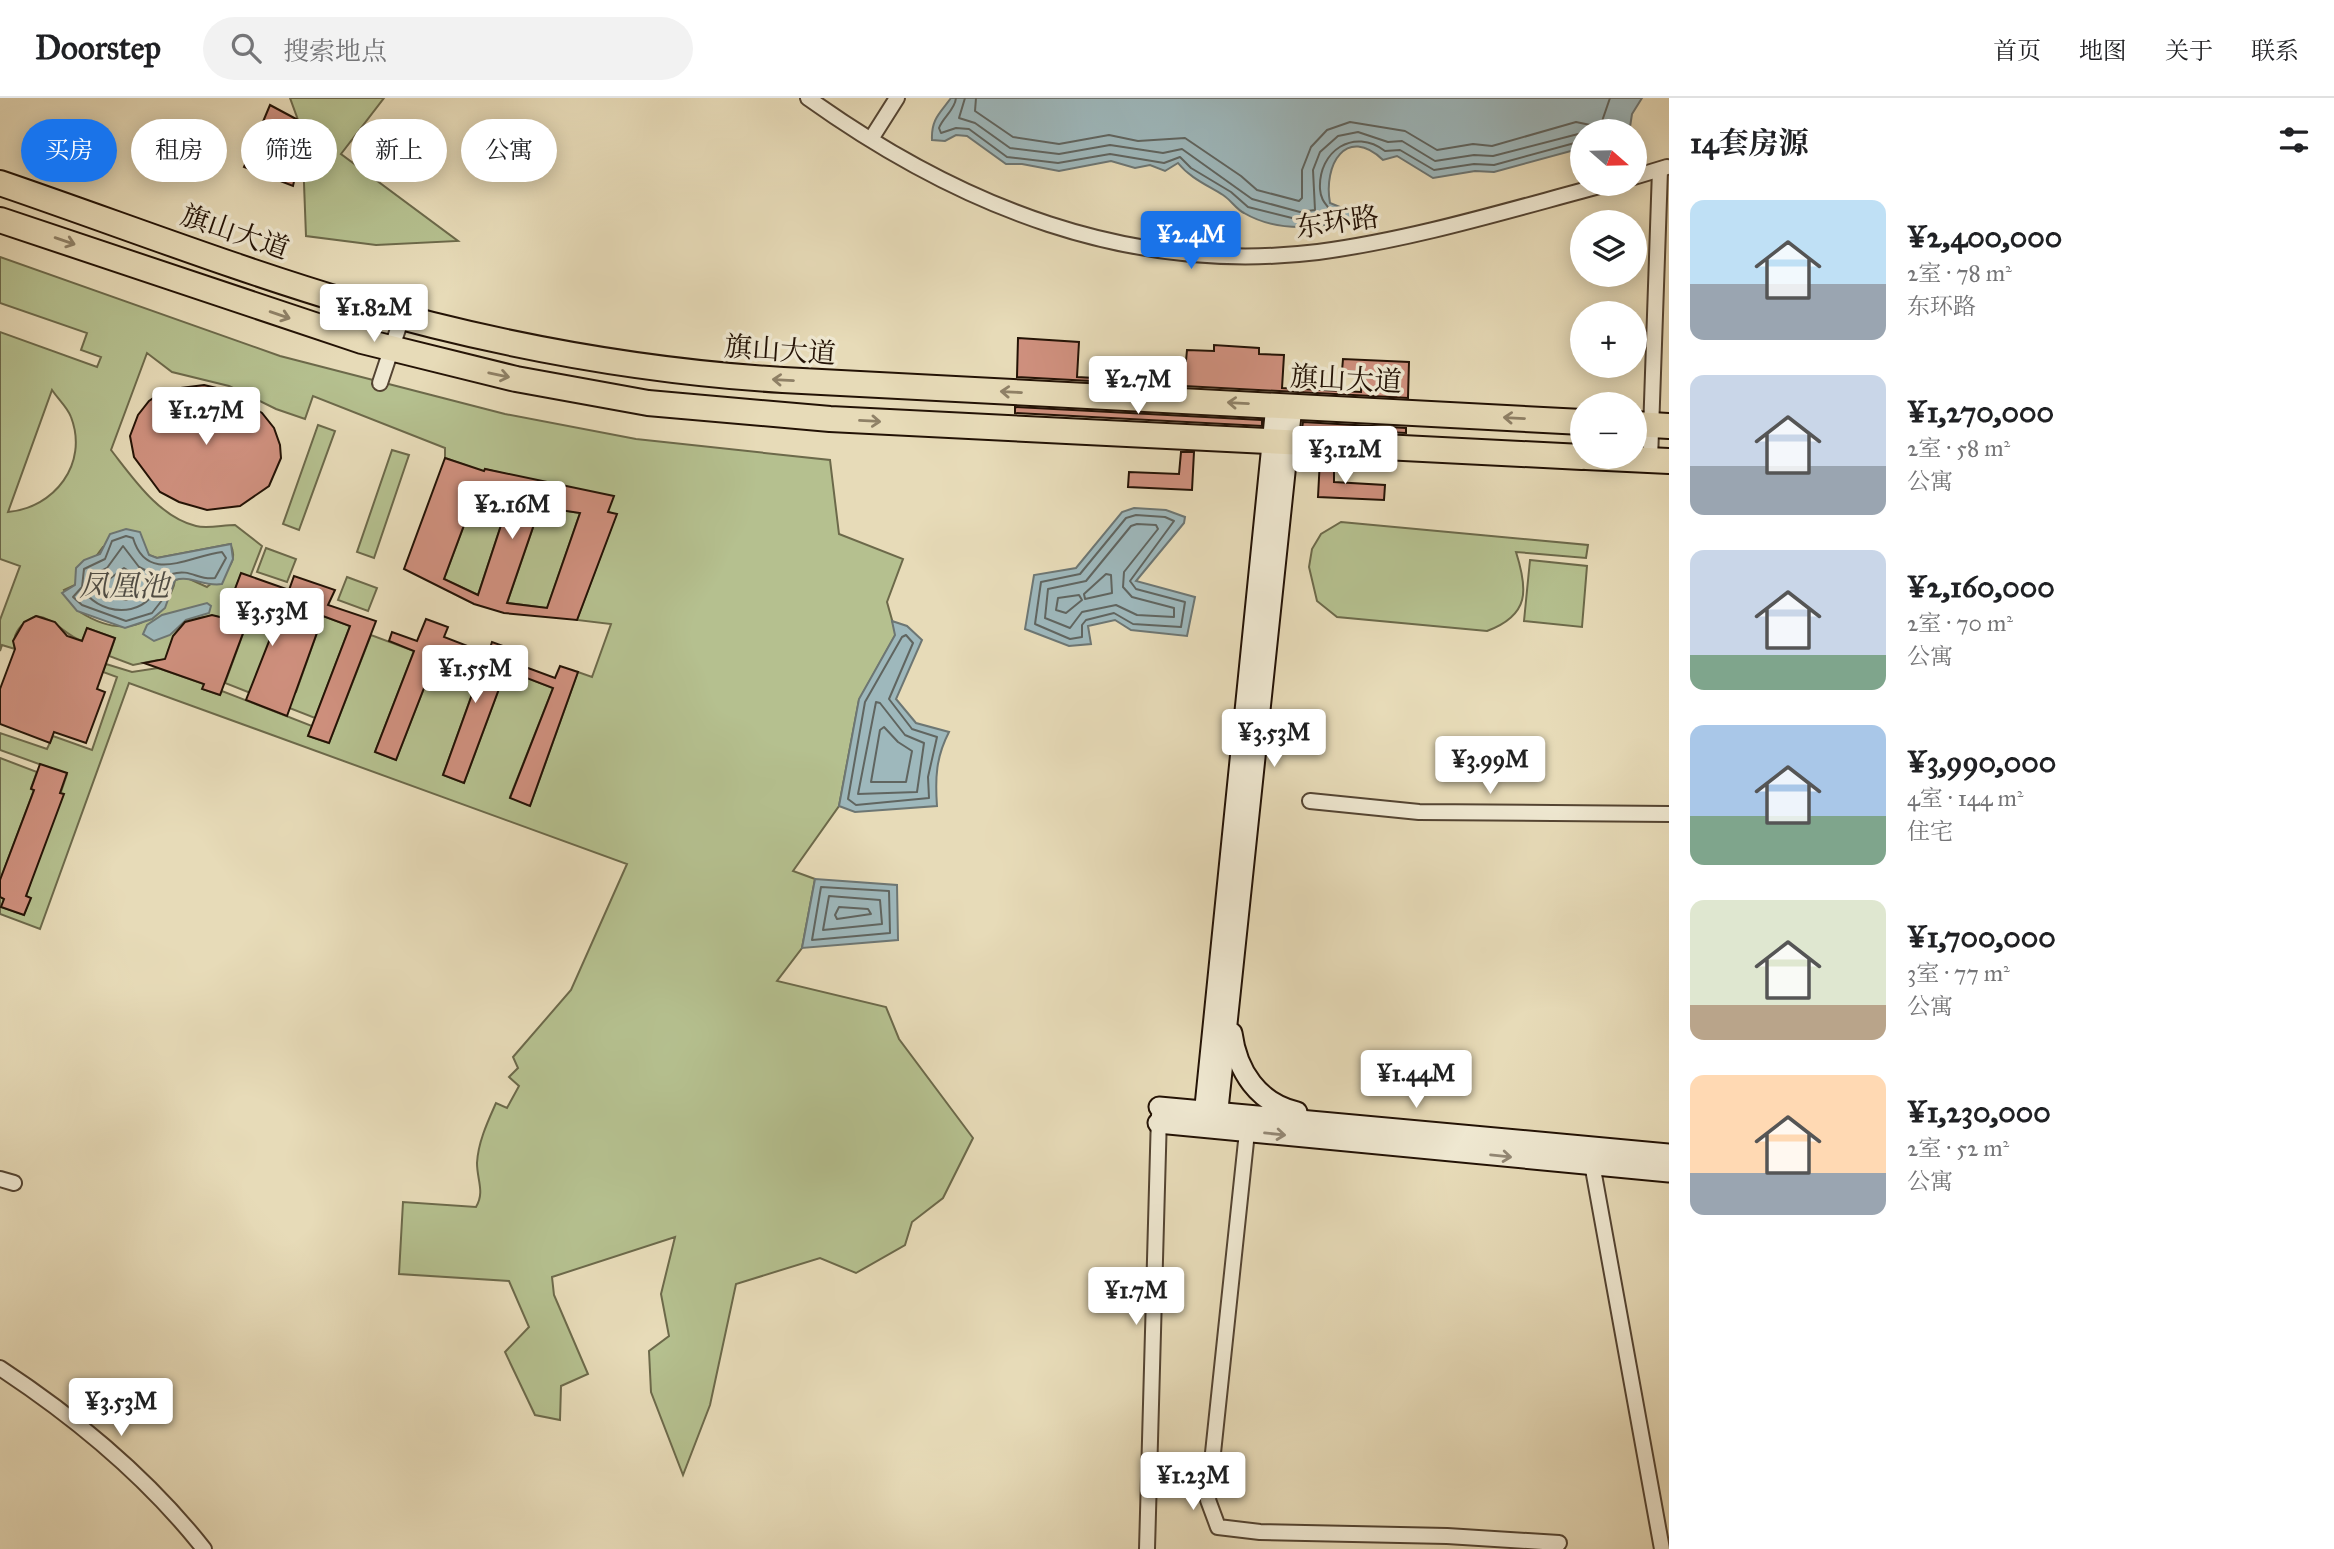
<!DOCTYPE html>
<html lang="zh">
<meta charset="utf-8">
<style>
body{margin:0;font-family:"IM FELL Great Primer","Noto Serif SC",serif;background:#f2f2f2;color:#202124;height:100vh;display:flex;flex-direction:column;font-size:26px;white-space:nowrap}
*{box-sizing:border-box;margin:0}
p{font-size:23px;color:#757577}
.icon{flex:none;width:38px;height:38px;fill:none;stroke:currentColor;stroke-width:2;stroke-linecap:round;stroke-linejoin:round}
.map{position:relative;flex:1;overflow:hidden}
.drawer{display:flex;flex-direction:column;background:#fff;width:665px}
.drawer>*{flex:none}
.hud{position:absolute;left:21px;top:21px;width:665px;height:63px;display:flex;gap:14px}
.needle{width:46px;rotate:110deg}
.buttons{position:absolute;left:1570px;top:21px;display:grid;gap:14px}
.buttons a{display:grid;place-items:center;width:77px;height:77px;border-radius:50%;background:#fff;box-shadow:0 4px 18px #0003;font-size:35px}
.price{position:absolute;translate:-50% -60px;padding:0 16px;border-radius:7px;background:#fff;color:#222;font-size:23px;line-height:46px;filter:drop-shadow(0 2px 4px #0008)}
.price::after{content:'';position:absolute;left:50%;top:42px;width:21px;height:16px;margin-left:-10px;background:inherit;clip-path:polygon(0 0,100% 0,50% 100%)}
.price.selected{background:#1a73e8;color:#fff}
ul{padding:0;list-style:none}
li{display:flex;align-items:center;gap:21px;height:175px;padding:0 21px}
li span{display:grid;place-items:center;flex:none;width:196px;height:140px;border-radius:14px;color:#555}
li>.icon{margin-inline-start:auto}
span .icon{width:84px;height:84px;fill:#fffc;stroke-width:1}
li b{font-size:30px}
h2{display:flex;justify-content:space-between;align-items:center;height:84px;padding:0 21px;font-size:30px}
.chip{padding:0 24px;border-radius:32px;background:#fff;box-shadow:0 4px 18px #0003;font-size:24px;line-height:63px}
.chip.selected{background:#1a73e8;color:#fff}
header{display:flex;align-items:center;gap:42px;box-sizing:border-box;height:98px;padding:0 35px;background:#fff;border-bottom:2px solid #e0e0e0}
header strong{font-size:33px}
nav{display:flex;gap:38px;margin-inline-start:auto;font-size:24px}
.search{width:490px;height:63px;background:#f2f2f2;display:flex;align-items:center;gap:18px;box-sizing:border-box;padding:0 24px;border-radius:38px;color:#757577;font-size:26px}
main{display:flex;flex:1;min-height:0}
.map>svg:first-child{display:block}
.green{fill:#b5c08f;stroke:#6c694a;stroke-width:2;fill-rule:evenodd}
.water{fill:#9eb8bc;stroke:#6d7673;stroke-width:2}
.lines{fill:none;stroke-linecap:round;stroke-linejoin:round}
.shore{stroke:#606560;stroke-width:2}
.building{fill:#cf907e;stroke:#231205;stroke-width:2;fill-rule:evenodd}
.street-casing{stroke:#544432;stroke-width:18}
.secondary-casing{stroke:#231205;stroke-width:23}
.highway-casing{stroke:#231205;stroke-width:28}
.street{stroke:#efe8d1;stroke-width:14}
.secondary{stroke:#efe8d1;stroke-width:19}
.highway{stroke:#e7dbb8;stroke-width:24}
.oneway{stroke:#8f8167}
.oneway2{stroke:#938875}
.labels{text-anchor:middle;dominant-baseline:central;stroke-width:7;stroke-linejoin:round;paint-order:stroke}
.street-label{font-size:28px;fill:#231205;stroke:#efe8d1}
.water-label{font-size:30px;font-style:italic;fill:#4e4c45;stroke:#efe8d1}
</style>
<header>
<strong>Doorstep</strong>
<div class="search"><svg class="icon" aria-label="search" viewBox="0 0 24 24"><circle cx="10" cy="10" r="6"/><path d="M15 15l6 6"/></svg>搜索地点</div>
<nav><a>首页</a><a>地图</a><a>关于</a><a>联系</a></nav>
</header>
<main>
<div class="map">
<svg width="1669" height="1451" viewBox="0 0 1669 1451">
<rect width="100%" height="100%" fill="#e7dbb8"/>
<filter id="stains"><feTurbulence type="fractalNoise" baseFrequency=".00286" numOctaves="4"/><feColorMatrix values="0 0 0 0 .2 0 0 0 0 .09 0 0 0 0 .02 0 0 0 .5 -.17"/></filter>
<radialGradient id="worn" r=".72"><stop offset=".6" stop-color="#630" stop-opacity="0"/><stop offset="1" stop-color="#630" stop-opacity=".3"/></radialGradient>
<g class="green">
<path d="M 290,0 L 384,0 L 341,56 L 458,143 L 376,147 L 306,138 L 302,33 Z"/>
<path d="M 0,159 L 280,258 L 505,316 L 636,341 L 830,362 L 839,436 L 903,461 L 887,504 L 896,536 L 859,602 L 839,708 L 793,773 L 815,781 L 802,850 L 777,883 L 886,909 L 899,941 L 973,1040 L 943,1100 L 912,1124 L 905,1147 L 856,1175 L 820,1160 L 736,1186 L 710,1307 L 683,1377 L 651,1294 L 649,1253 L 669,1238 L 661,1196 L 675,1139 L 552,1179 L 554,1197 L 588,1276 L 561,1288 L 560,1322 L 535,1317 L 505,1254 L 529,1229 L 509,1183 L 399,1176 L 403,1104 L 476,1109 C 485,1094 477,1082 477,1065 C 478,1044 488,1023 496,1005 L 507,1010 L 519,988 L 509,979 L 518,970 L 513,959 L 571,892 L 627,766 L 129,585 L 40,831 L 0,816 L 0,799 L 4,801 L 2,809 L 24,817 L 30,800 L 26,798 L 67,676 L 0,652 L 0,635 L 47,651 L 53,638 L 92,652 L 117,579 L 103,574 L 106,566 L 132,574 L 158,570 L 204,586 L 203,591 L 220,597 L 222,593 L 312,628 L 308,638 L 329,645 L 371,537 L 414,553 L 375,654 L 396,662 L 440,549 L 483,566 L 443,677 L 464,685 L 506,572 L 553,590 L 510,699 L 530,708 L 578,574 L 592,579 L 611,526 L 577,522 L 616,417 L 540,384 L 485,371 L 482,383 L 471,369 L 445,360 L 445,350 L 313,298 L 305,321 L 276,311 L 229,288 L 172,274 L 147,255 L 111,352 C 133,380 159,419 196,428 C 207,431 223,427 235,427 L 262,448 L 250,479 L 241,476 L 224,520 C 196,514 177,527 168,553 L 210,569 L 158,562 L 133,567 L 109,558 L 115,540 L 87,530 L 82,543 C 64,537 55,520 36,518 C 22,525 11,534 15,551 L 2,547 L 0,553 L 0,522 L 20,468 L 0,461 L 0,234 L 97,269 L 101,259 L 81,252 L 87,235 L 0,205 ZM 52,292 C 58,301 68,310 71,319 C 89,366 54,410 8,414 ZM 142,445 L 149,457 L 157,460 L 230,446 C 241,465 221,478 207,489 L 185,479 L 175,482 C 174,492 169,498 163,506 C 142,536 110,533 80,514 C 73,510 68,499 64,492 L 75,487 L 103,449 Z"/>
<path d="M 318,327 L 335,333 L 299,432 L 283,426 Z"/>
<path d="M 392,352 L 409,357 L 374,460 L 357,454 Z"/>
<path d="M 476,395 L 509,403 L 478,497 L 444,481 Z"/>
<path d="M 540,409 L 580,415 L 547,510 L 507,505 Z"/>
<path d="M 1341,424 L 1588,447 L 1586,460 L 1516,454 C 1528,492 1530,517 1487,533 L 1337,519 L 1317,503 L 1309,469 L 1312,451 L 1321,436 Z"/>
<path d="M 266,450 L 296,461 L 287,484 L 257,474 Z"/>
<path d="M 1530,462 L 1587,468 L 1582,529 L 1524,523 Z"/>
<path d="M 347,479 L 377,490 L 368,513 L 338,502 Z"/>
<path d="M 258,495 L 284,505 L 266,601 L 225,585 Z"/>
<path d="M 323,518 L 350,528 L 315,620 L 274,604 L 296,594 Z"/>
<path d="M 0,660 L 37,674 L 31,690 L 34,692 L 0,782 Z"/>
</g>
<g class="water">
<path d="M 951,0 L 1642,0 L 1632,16 L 1630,29 L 1623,33 L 1582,33 L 1582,50 L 1494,74 L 1475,73 L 1433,80 L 1397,58 L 1383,62 C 1346,27 1323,67 1330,105 L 1362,118 C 1325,130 1280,136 1244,115 C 1236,111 1231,102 1223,97 C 1207,87 1190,80 1178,65 L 1165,73 L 1150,67 L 1135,70 L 1111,63 L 1059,73 L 1022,66 L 1006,66 L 967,38 L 956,37 L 945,43 L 932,42 C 931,21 940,15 951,0 Z"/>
<path d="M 1134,410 L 1166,412 L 1185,419 L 1184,425 L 1136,483 L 1195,499 L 1187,538 L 1131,532 L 1115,522 L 1088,528 L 1091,546 L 1069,548 L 1025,531 L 1034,477 L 1076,470 L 1122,414 Z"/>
<path d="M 126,431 L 140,434 L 149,457 L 157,460 L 231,446 L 233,461 L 222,486 C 203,489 191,477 175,482 L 165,510 L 152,521 L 125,530 L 77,513 L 62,495 L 75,487 L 76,470 L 84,462 L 100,456 L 110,436 Z"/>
<path d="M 207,505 L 211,508 L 209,515 L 186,522 L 170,537 L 154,543 L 143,536 L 147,527 L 162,517 Z"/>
<path d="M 892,523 L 907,528 L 922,542 L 896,601 L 916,625 L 949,634 C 936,659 935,680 937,708 L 855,714 L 839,708 L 859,601 L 895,537 Z"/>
<path d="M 815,781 L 897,787 L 898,842 L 802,850 Z"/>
</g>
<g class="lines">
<g class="shore">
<path d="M 956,0 C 955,12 943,19 939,30 L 941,35 L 956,30 L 969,31 L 1007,59 L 1058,65 L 1110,56 L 1164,65 L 1180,59 L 1191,70 L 1231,94 L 1248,109 L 1300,122 L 1319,123 L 1333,118 C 1330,108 1321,106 1320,91 C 1318,53 1354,29 1385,53 L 1400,52 L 1434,72 L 1474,66 L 1494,67 L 1582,43"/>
<path d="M 965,0 L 959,20 L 975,25 L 1010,50 L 1059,56 L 1110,47 L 1163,55 L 1182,51 L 1252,101 L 1300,114 L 1315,112 L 1313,72 L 1320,54 L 1338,38 L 1358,34 L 1388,44 L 1402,43 L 1435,63 L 1474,57 L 1493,58 L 1582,35"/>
<path d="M 976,0 L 975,13 L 1013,39 L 1059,46 L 1109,37 L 1138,43 L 1185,40 L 1241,78 L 1257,92 L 1299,103 L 1302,100 L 1302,72 L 1311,49 L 1327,32 L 1350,24 L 1405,33 L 1437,52 L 1473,46 L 1492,48 L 1576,24 L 1600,29 L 1610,0"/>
<path d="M 1136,417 L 1165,419 L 1174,423 L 1130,483 L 1136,491 L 1185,504 L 1181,529 L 1133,526 L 1114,515 L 1086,522 L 1082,527 L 1082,539 L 1070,541 L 1035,526 L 1041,484 L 1080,476 L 1126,420 Z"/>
<path d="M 1137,426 L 1156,427 L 1158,431 L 1124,474 L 1123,489 L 1132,499 L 1174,510 L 1174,519 L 1137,517 L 1116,507 L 1082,514 L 1070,530 L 1045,520 L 1048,491 L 1086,483 L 1131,428 Z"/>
<path d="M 126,438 L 133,440 C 147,487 189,458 222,454 L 226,460 L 215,480 C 199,483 190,470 172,476 L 163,501 L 152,515 L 126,523 L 82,507 L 73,499 L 82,489 L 84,471 L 105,461 L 112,443 Z"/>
<path d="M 123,448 L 139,469 L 159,479 C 155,515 112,522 88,498 L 93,477 L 107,470 Z"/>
<path d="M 124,470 L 146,484 L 146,492 L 126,502 L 103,495 L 104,485 Z"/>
<path d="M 1106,476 L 1111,477 L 1112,495 L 1085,501 L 1084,496 Z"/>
<path d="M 1079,497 L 1082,502 L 1066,515 L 1056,512 L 1058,500 Z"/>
<path d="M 906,537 L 913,545 L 889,601 L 912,631 L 937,639 L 928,679 L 929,700 L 856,707 L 848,701 L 865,604 L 902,539 Z"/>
<path d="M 876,604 L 880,605 L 905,637 L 924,645 L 917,694 L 858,696 Z"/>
<path d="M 884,629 L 898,644 L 912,653 L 906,684 L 871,684 L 880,632 Z"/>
<path d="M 821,789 L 889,793 L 890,835 L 812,842 Z"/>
<path d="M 829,798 L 880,802 L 882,826 L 823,832 Z"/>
<path d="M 839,809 L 868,811 L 871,816 L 837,821 L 835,817 Z"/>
</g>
</g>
<g class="building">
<path d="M 270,7 L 298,22 L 302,49 L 293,88 L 244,69 Z"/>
<path d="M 1018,240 L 1079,244 L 1077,279 L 1148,283 L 1149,261 L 1186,263 L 1187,252 L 1214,253 L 1214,247 L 1259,250 L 1259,256 L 1284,257 L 1282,290 L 1361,294 L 1362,274 L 1342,273 L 1343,261 L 1409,264 L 1408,300 L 1017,279 Z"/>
<path d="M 204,287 L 225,292 L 262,315 L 274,330 L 280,347 L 281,360 L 269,388 L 240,408 L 207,412 L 179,404 L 160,394 L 134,359 L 130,338 L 138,317 L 149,303 L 165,292 Z"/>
<path d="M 1015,309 L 1262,322 L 1262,328 L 1015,315 Z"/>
<path d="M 1303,324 L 1406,330 L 1406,335 L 1302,330 Z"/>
<path d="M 1181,354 L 1194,354 L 1192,392 L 1128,389 L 1129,374 L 1179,376 Z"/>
<path d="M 445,360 L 484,373 L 485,371 L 614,398 L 608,414 L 617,416 L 577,522 L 504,515 L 474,506 L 404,471 ZM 476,395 L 509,403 L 478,497 L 444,481 ZM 540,409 L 580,415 L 547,510 L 507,505 Z"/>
<path d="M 1320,361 L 1334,361 L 1334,384 L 1385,387 L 1384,402 L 1318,399 Z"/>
<path d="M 241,475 L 289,492 L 294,478 L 335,492 L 328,507 L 376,523 L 329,645 L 308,638 L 350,528 L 323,518 L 287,618 L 246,602 L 284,505 L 258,495 L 220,597 L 202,591 L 204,586 L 144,565 L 165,561 L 173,538 L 185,524 L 212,517 L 224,520 Z"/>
<path d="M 36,518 L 55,524 L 67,538 L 82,543 L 87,530 L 115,540 L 97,591 L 105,594 L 86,645 L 54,634 L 50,645 L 0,626 L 0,591 L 15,551 L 13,543 L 24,524 Z"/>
<path d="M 426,521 L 448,529 L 444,539 L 488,556 L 492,544 L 514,552 L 509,563 L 555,580 L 560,568 L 578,574 L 530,708 L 510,700 L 553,590 L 506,572 L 464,685 L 443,677 L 483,566 L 440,549 L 396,662 L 375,654 L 414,553 L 389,543 L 392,534 L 417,543 Z"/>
<path d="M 40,666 L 67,675 L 60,695 L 64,696 L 26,798 L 31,800 L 24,817 L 1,809 L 4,801 L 0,799 L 0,782 L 34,692 L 31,691 Z"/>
</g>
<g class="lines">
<defs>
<g id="street">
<path d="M 808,0 C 959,108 1129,177 1318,154 C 1416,141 1512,111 1607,86"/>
<path d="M 871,41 L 897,0"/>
<path d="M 1634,79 L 1667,69"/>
<path d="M 380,285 L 402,219"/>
<path d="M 1650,362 L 1660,72"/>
<path d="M 1310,703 L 1419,714 L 1669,716"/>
<path d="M 1247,1034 L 1208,1402 L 1218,1429 L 1260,1434 L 1447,1438 L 1559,1445"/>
<path d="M 1591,1060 L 1662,1451"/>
<path d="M 0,1081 L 14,1085"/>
<path d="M 0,1270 C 76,1320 148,1380 204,1451"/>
<path d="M 1147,1451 L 1159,1017"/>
</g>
<g id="secondary">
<path d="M 1232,935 C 1237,973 1258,1005 1297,1014"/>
<path d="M 1159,1009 L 1669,1056"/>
<path d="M 1158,1025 L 1669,1074"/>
<path d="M 1203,1028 L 1276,307"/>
<path d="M 1216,1030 L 1292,308"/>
</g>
<g id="highway">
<path d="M 0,85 C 117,125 233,170 351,205 C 492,246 636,273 783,282 L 1582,324"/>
<path d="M 0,122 L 362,243 L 516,281 L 648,305 L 830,321 L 1582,359"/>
<path d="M 1634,326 L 1669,328"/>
<path d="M 1586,359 L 1669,363"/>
</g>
</defs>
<use href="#street" class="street-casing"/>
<use href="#secondary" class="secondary-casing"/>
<use href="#highway" class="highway-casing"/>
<use href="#street" class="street"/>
<use href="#secondary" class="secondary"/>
<use href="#highway" class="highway"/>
</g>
<defs><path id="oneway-shaft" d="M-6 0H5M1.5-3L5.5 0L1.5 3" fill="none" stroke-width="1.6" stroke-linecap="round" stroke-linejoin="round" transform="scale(1.75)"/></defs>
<g class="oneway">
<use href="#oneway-shaft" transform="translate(65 143) rotate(19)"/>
<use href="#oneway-shaft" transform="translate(280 217) rotate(19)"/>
<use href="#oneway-shaft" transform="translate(499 277) rotate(12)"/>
<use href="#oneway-shaft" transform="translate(783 282) rotate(-177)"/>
<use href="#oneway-shaft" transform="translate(1011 294) rotate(-177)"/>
<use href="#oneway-shaft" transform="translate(1238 305) rotate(-177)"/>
<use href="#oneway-shaft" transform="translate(1514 320) rotate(-177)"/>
<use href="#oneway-shaft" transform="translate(870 323) rotate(3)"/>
</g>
<g class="oneway2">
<use href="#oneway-shaft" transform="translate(1275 1036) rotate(6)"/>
<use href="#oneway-shaft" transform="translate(1501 1058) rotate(6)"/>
</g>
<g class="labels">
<g class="street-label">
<text transform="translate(1337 124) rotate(-8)">东环路</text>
<text transform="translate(235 134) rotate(19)">旗山大道</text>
<text transform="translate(780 252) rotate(4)">旗山大道</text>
<text transform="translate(1346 281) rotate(3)">旗山大道</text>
</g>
<g class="water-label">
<text x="124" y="488">凤凰池</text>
</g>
</g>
<rect width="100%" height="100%" filter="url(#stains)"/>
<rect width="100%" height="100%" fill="url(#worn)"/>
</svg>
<div class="buttons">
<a><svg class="needle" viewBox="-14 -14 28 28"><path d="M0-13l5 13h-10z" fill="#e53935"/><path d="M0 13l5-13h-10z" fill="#757577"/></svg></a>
<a><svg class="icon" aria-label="layers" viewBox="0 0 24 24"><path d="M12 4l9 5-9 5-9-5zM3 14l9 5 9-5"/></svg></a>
<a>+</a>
<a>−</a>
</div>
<b class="price selected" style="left:1191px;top:173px">¥2.4M</b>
<b class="price" style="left:374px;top:246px">¥1.82M</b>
<b class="price" style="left:1138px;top:318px">¥2.7M</b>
<b class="price" style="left:206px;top:349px">¥1.27M</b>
<b class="price" style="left:1345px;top:388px">¥3.12M</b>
<b class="price" style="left:512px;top:443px">¥2.16M</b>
<b class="price" style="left:272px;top:550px">¥3.53M</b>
<b class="price" style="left:475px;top:607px">¥1.55M</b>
<b class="price" style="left:1274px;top:671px">¥3.53M</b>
<b class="price" style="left:1490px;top:698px">¥3.99M</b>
<b class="price" style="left:1416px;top:1012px">¥1.44M</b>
<b class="price" style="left:1136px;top:1229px">¥1.7M</b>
<b class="price" style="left:121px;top:1340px">¥3.53M</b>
<b class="price" style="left:1193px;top:1414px">¥1.23M</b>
<div class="hud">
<a class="chip selected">买房</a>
<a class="chip">租房</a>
<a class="chip">筛选</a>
<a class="chip">新上</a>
<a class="chip">公寓</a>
</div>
</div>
<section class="drawer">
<h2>14套房源<svg class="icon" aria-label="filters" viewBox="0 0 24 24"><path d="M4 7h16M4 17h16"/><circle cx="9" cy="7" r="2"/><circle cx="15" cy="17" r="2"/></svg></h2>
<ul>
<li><span style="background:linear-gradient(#bfe0f5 60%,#9aa5b1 0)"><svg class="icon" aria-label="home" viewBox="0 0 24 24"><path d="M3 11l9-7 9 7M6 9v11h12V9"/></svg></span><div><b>¥2,400,000</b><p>2室 · 78 m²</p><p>东环路</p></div></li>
<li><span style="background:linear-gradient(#c9d6e8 65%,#9aa5b1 0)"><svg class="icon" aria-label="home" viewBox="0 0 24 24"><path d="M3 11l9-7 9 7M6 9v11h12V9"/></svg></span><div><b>¥1,270,000</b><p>2室 · 58 m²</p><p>公寓</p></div></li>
<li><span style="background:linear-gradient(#c9d6e8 75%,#7fa58c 0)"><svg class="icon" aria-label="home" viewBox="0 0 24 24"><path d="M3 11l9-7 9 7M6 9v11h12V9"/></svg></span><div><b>¥2,160,000</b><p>2室 · 70 m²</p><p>公寓</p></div></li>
<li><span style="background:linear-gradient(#a9c7e8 65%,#7fa58c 0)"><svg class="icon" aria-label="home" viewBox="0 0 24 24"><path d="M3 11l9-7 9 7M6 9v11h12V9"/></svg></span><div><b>¥3,990,000</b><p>4室 · 144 m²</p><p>住宅</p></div></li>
<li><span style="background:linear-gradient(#dfe7d0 75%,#b9a48a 0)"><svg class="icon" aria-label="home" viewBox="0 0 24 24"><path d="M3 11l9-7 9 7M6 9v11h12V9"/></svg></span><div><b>¥1,700,000</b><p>3室 · 77 m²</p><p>公寓</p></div></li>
<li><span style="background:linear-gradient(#ffd9b3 70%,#9aa5b1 0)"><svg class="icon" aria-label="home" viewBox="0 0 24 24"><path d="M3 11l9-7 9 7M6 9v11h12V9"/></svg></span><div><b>¥1,230,000</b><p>2室 · 52 m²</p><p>公寓</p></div></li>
</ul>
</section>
</main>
